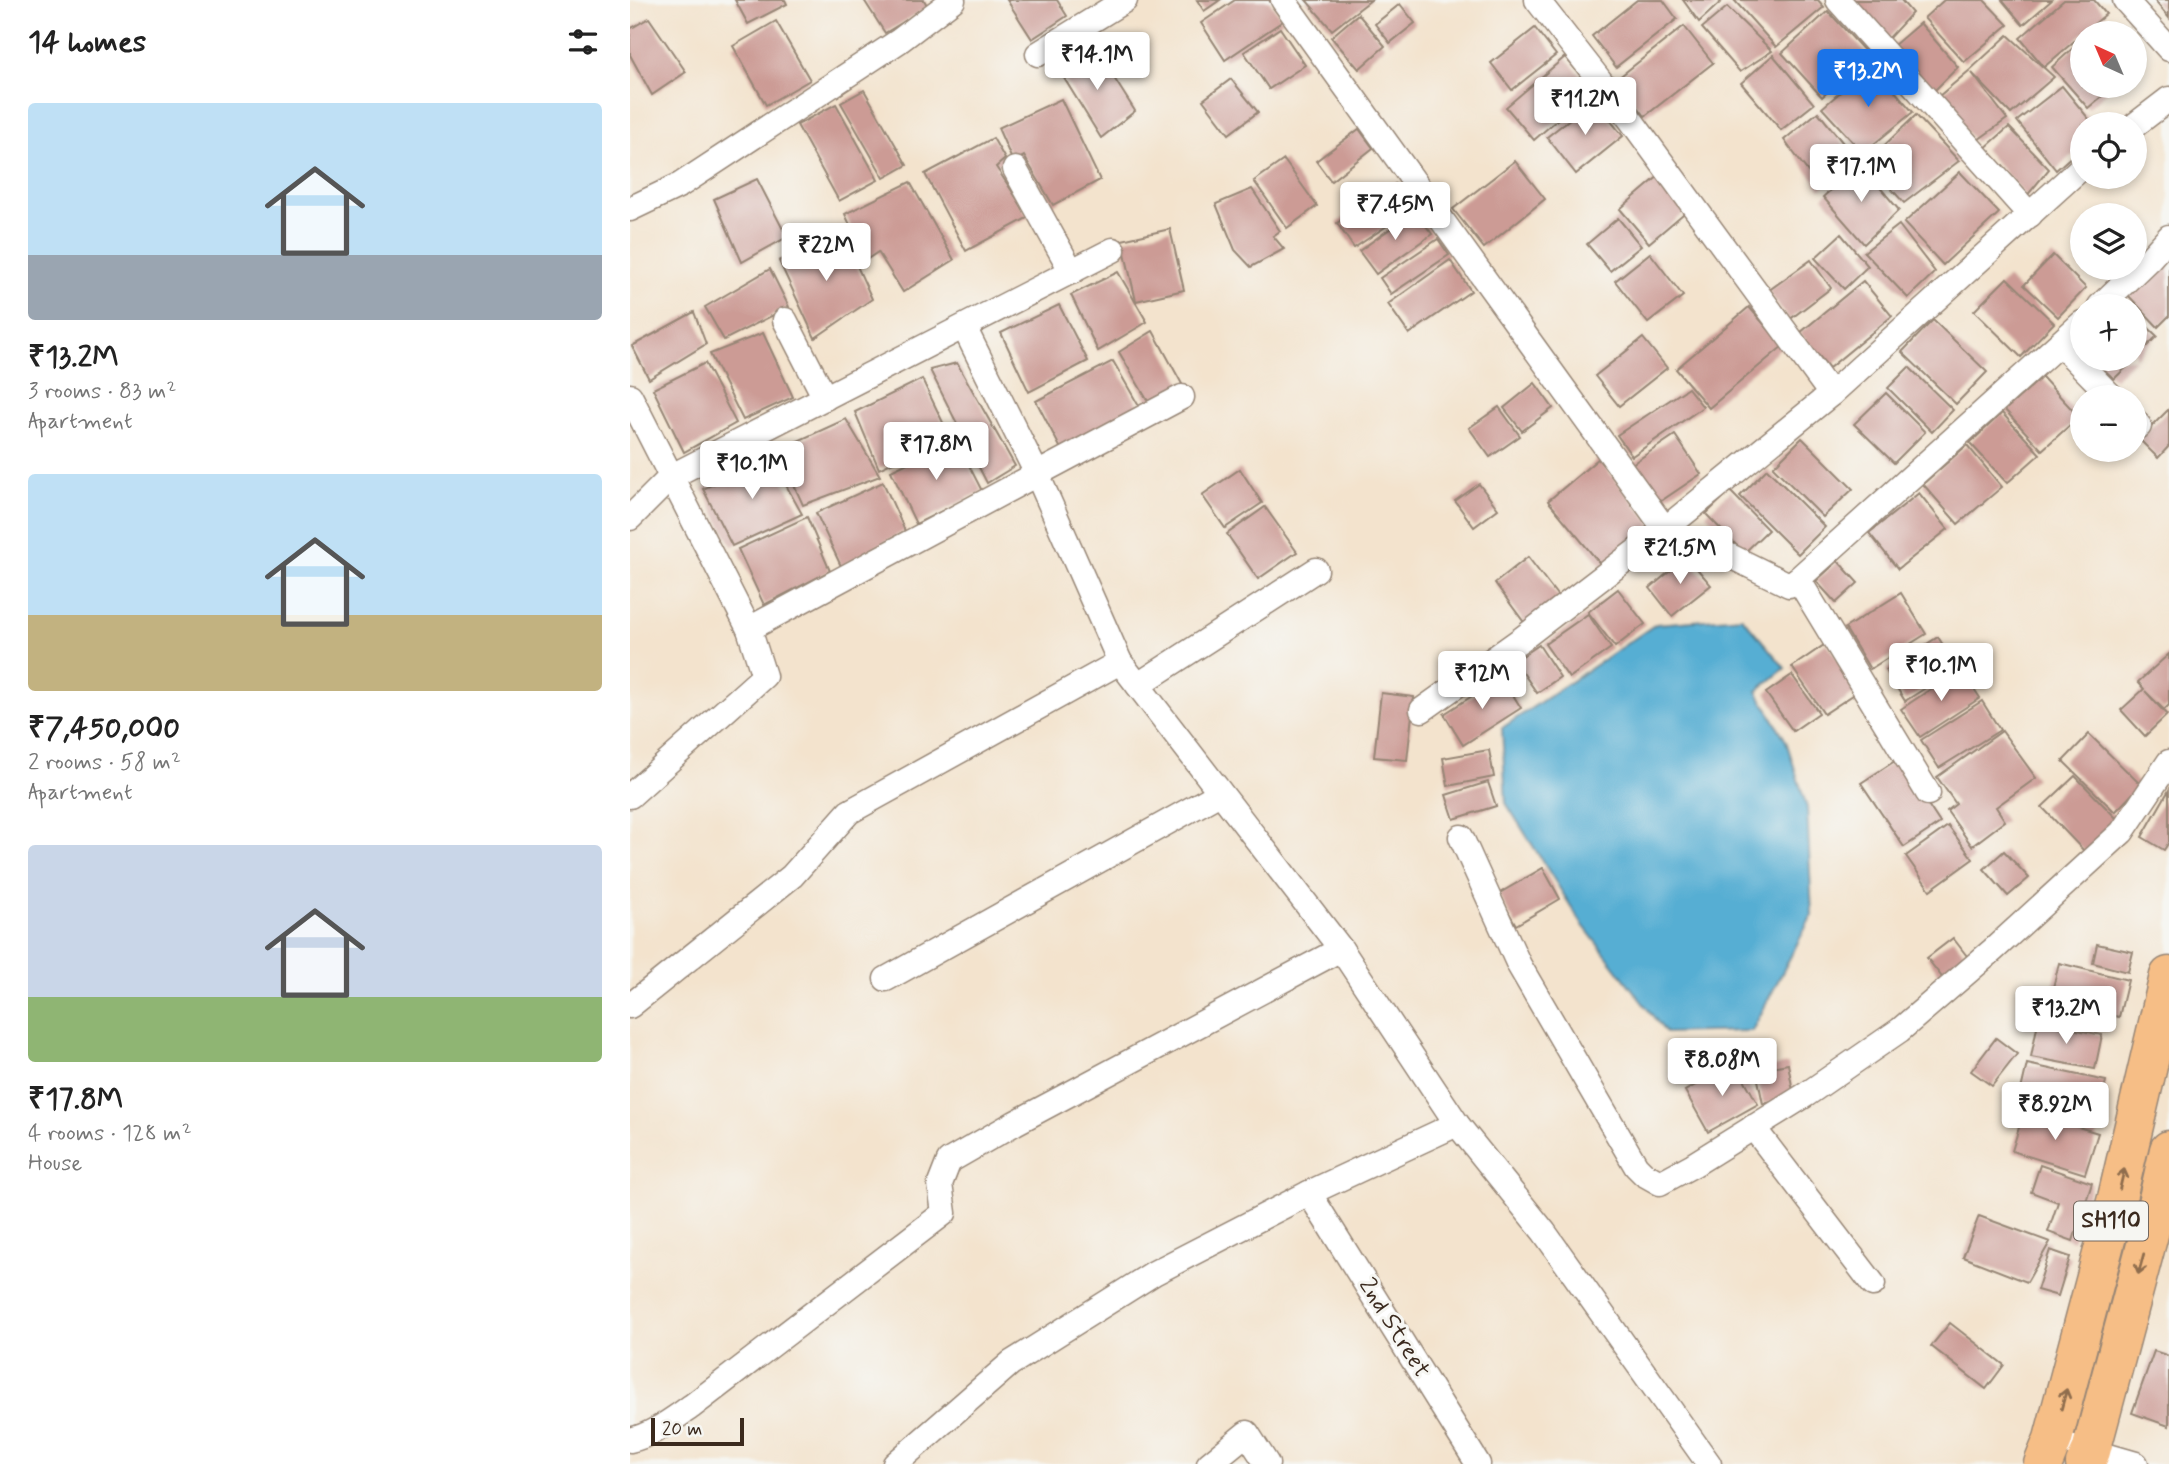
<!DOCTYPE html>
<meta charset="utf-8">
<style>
body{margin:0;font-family:Mynerve,sans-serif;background:#f6f6f6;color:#222;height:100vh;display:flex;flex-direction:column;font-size:26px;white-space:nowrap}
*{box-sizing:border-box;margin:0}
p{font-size:23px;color:#767676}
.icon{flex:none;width:38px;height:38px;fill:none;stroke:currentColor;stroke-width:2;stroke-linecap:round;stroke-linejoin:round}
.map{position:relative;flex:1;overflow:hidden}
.panel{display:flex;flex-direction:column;background:#fff;width:630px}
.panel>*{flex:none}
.needle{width:46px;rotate:316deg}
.fabs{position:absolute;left:1440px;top:21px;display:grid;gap:14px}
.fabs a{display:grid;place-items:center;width:77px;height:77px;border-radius:50%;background:#fff;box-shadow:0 4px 10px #0003;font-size:35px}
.scale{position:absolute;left:21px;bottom:18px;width:93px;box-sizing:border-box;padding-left:7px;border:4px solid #3b2a1e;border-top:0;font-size:19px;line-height:24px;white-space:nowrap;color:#3b2a1e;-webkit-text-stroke:5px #f6f6f2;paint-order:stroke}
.price{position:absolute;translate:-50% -60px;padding:0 16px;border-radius:7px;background:#fff;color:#222;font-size:23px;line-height:46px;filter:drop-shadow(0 2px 4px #0008)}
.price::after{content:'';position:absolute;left:50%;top:42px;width:21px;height:16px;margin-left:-10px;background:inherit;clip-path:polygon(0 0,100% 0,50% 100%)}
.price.on{background:#1a73e8;color:#fff}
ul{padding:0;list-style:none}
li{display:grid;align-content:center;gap:14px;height:371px;padding:0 28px}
li span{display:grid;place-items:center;height:217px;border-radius:7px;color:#555}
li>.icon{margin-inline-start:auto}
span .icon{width:126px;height:126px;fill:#fffc;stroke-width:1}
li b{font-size:30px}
h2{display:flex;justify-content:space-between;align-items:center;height:84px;padding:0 28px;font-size:30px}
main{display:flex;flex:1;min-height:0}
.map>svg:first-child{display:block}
.water{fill:#56aed3;stroke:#486c78;stroke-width:2}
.building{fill:#cc9b95}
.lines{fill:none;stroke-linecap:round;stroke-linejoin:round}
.street-casing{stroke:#978676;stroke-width:27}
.primary-casing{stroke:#978676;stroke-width:41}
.street{stroke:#fff;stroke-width:24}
.primary{stroke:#f6be86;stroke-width:38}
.oneway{stroke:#8f6d4d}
.labels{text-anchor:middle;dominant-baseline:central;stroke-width:6;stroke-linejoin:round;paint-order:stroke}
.shield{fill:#f6f6f2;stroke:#73675e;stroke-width:2}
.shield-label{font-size:23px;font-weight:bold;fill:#3b2a1e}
.street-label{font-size:24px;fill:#3b2a1e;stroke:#f6f6f2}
</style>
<main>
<section class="panel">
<h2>14 homes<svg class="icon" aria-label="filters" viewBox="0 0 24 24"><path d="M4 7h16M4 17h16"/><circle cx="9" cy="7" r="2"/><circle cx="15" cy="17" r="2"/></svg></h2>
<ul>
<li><span style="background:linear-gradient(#bfe0f5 70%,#9aa5b1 0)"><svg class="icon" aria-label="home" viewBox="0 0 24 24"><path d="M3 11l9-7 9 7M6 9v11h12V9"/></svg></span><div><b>₹13.2M</b><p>3 rooms · 83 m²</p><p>Apartment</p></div></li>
<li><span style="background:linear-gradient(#bfe0f5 65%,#c2b280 0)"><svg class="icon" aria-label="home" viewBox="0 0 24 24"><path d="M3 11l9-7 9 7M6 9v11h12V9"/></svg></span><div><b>₹7,450,000</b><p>2 rooms · 58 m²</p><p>Apartment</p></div></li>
<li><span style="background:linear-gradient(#c9d6e8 70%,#8fb573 0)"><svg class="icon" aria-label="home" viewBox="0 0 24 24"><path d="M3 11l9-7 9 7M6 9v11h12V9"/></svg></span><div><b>₹17.8M</b><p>4 rooms · 128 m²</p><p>House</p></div></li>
</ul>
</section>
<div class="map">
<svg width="1539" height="1464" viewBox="0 0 1539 1464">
<rect width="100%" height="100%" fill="#f6f6f2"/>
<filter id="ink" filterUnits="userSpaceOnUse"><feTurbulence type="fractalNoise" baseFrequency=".0143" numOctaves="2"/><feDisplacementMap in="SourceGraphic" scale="14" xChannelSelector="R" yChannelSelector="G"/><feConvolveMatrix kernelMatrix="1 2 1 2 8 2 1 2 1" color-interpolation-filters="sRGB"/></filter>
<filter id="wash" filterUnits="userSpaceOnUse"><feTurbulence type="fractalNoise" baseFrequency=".00686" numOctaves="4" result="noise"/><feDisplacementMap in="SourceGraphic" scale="28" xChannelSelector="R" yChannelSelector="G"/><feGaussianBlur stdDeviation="1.57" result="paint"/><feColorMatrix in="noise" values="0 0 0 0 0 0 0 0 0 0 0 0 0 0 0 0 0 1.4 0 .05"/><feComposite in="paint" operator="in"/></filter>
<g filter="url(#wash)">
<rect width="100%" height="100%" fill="#f3e3cd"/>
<path class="water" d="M 1112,617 L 1155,668 L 1127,691 L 1156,741 L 1177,808 L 1182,915 L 1122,1031 L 1036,1033 L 952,924 L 876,803 L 872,728 L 1026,624 Z"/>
<g id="blocks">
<g class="building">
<path d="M 105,0 L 155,0 L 157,4 L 118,24 Z"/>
<path d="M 234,0 L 294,0 L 298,7 L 255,33 Z"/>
<path d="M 377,0 L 427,0 L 437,16 L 402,39 Z"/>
<path d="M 567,0 L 590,0 L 574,11 Z"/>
<path d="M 605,0 L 639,0 L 653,21 L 595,60 L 571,23 Z"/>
<path d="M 676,0 L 741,0 L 702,30 Z"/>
<path d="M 1007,0 L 1033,0 L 1047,19 L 986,67 L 962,36 Z"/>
<path d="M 1053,0 L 1093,0 L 1069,22 Z"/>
<path d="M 1104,0 L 1188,0 L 1194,7 L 1146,47 Z"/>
<path d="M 1223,0 L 1271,0 L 1282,13 L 1257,40 Z"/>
<path d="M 1314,0 L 1354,0 L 1378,25 L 1334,62 L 1294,18 Z"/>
<path d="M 1372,0 L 1422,0 L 1393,25 Z"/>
<path d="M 1434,0 L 1464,0 L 1476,14 L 1414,67 L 1390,38 Z"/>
<path d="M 1524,0 L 1539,0 L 1539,18 Z"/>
<path d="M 770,4 L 785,23 L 760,43 L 745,24 Z"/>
<path d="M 1097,7 L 1142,51 L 1110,72 L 1072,28 Z"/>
<path d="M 1198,11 L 1238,55 L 1192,97 L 1152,53 Z"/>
<path d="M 728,14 L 755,46 L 729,69 L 701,37 Z"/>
<path d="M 19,18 L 56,72 L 22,95 L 0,55 L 0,29 Z"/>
<path d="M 146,21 L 180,80 L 136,105 L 103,46 Z"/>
<path d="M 1290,23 L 1328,67 L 1303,92 L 1263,46 Z"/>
<path d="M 1471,24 L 1479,33 L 1461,33 Z"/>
<path d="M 1054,26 L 1083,63 L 1015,116 L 987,79 Z"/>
<path d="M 650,28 L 675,65 L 639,89 L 614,52 Z"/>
<path d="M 905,28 L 926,55 L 882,90 L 861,63 Z"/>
<path d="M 1378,35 L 1424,77 L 1381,114 L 1342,73 L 1377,119 L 1345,142 L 1308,97 L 1340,70 Z"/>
<path d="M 1452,40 L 1452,86 L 1484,86 L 1458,108 L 1422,67 Z"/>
<path d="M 465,48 L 505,111 L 471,138 L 429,70 Z"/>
<path d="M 1143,55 L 1184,104 L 1151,130 L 1111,83 Z"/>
<path d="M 935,57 L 952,77 L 933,94 L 943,106 L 904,140 L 876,107 Z"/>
<path d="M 1242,65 L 1283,112 L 1233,153 L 1192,108 Z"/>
<path d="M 601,79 L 628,112 L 599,134 L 573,100 Z"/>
<path d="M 1432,86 L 1463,124 L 1452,124 L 1452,147 L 1426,170 L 1387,121 Z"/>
<path d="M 234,90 L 277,165 L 254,178 L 211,103 Z"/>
<path d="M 431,99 L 470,180 L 423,205 L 394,156 L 383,162 L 368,128 Z"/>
<path d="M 964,100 L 993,136 L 946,174 L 917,137 Z"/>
<path d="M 206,104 L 248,180 L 209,201 L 167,125 Z"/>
<path d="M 1188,112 L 1225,158 L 1191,189 L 1154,140 Z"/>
<path d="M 1286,115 L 1329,161 L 1274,203 L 1237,162 Z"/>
<path d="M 1379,127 L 1419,169 L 1396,197 L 1354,149 Z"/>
<path d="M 729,129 L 743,148 L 701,181 L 686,161 Z"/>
<path d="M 363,138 L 375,159 L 366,167 L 399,217 L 336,251 L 295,174 Z"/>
<path d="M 654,160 L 687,206 L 657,228 L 624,181 Z"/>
<path d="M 885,161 L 915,199 L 854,248 L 823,209 Z"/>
<path d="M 1230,164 L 1269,210 L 1234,244 L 1193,197 Z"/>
<path d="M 1330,172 L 1369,213 L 1313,265 L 1274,223 Z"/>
<path d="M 1030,175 L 1059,209 L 1019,243 L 990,209 Z"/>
<path d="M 127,179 L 157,237 L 112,262 L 84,199 Z"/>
<path d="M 280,182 L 324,260 L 273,292 L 248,252 L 236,260 L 215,214 Z"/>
<path d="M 765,184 L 782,209 L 724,248 L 707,223 Z"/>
<path d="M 622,189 L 650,231 L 643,236 L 654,249 L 621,267 L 605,250 L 586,204 Z"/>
<path d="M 785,211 L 802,234 L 746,274 L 729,251 Z"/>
<path d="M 988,218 L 1011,246 L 980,271 L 957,244 Z"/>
<path d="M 1269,225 L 1305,272 L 1278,298 L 1234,252 Z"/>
<path d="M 540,229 L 554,290 L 506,301 L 492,240 Z"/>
<path d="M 211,231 L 242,299 L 185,338 L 149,261 Z"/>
<path d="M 1211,234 L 1238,266 L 1214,289 L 1185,258 Z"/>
<path d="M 808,239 L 819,255 L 761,294 L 750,278 Z"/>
<path d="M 1020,253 L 1053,296 L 1018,323 L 985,281 Z"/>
<path d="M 1423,255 L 1456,288 L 1428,317 L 1394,285 Z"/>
<path d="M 1539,255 L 1539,316 L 1528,327 L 1497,294 Z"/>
<path d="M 820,260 L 841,291 L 779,334 L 758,304 Z"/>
<path d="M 1181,260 L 1201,288 L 1159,320 L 1138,291 Z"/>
<path d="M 140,269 L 159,307 L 94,340 L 75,307 Z"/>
<path d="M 488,272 L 517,322 L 468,351 L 441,295 Z"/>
<path d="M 1377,278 L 1424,323 L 1391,357 L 1344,311 Z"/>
<path d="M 1233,281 L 1262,316 L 1199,368 L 1170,333 Z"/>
<path d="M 429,305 L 458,361 L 399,392 L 371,333 Z"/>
<path d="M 1119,307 L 1153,346 L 1079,408 L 1046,369 Z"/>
<path d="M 64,312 L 76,344 L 19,379 L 2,346 Z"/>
<path d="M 1505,315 L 1527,336 L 1505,358 Z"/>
<path d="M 1303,320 L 1357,372 L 1326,404 L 1272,352 Z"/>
<path d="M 523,331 L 552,384 L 519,403 L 489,352 Z"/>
<path d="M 133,333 L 163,397 L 113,420 L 80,354 Z"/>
<path d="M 1013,338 L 1037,368 L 989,406 L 965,376 Z"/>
<path d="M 1463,359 L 1505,359 L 1484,379 Z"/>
<path d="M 483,361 L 510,408 L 431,449 L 406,401 Z"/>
<path d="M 75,363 L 106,423 L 54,452 L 23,389 Z"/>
<path d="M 327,363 L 385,466 L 357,483 L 300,370 Z"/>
<path d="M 1279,367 L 1323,410 L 1302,432 L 1258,388 Z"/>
<path d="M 1412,377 L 1449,417 L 1412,450 L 1375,410 Z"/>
<path d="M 292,379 L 319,435 L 249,469 L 225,412 Z"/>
<path d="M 905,383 L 923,408 L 892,431 L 874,408 Z"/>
<path d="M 1058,388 L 1073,407 L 1002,456 L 987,435 Z"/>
<path d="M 1256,393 L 1295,432 L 1264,463 L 1224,424 Z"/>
<path d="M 869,407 L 890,436 L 860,457 L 839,428 Z"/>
<path d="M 1539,409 L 1539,446 L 1528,458 L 1509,439 Z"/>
<path d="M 1372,413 L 1410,454 L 1377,483 L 1340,443 Z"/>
<path d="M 216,419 L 250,476 L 173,505 L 148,450 Z"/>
<path d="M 1045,435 L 1071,474 L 1028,503 L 1002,464 Z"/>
<path d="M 1172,438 L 1223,489 L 1193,517 L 1143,467 Z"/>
<path d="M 326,440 L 352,491 L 286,524 L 261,471 Z"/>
<path d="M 1337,445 L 1372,487 L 1328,524 L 1293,484 Z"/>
<path d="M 140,456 L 172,514 L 102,546 L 73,489 Z"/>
<path d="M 968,459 L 1022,524 L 972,566 L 918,501 Z"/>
<path d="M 610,469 L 632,503 L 595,528 L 572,495 Z"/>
<path d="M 1137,469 L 1195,527 L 1168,554 L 1110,496 Z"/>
<path d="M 253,482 L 275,531 L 211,566 L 186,513 Z"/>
<path d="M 849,484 L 868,509 L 844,527 L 825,501 Z"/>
<path d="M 1100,491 L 1138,530 L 1114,553 L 1076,514 Z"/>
<path d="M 1289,493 L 1318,529 L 1268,569 L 1239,533 Z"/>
<path d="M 635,507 L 667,552 L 628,579 L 597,534 Z"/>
<path d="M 177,517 L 200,571 L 134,605 L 108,549 Z"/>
<path d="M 898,557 L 930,599 L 896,625 L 865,583 Z"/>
<path d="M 1057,557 L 1081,585 L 1042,616 L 1020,588 Z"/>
<path d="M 1208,561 L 1228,583 L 1206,603 L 1186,581 Z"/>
<path d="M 988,589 L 1015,624 L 985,647 L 958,612 Z"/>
<path d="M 1271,593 L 1296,634 L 1240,669 L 1215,628 Z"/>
<path d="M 958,614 L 981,648 L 939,678 L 915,644 Z"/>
<path d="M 1308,637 L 1327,668 L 1275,701 L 1256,670 Z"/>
<path d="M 1197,643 L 1229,691 L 1194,714 L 1162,667 Z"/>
<path d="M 909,645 L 930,677 L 907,693 L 885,661 Z"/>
<path d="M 1539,654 L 1539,705 L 1534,710 L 1515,691 L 1537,715 L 1515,736 L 1491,710 L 1514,689 L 1508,682 Z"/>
<path d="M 1331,669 L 1350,698 L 1290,737 L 1271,709 Z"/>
<path d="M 1162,675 L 1189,713 L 1163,731 L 1136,693 Z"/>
<path d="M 872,677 L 891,708 L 833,745 L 814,714 Z"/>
<path d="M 751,693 L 784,697 L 777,760 L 744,757 Z"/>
<path d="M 1352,701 L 1370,730 L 1309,768 L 1291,740 Z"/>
<path d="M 1372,731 L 1406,778 L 1366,807 L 1375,821 L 1342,846 L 1317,811 L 1326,804 L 1307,777 Z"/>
<path d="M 1459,734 L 1511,785 L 1485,812 L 1433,761 Z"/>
<path d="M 859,750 L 864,777 L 818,786 L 813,758 Z"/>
<path d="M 1268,759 L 1310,823 L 1274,847 L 1231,783 Z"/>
<path d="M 1445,776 L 1490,822 L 1457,854 L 1412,807 Z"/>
<path d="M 858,782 L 866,806 L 824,819 L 816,795 Z"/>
<path d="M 1539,790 L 1539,842 L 1534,850 L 1512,837 Z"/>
<path d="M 1318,826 L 1343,859 L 1300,890 L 1276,856 Z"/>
<path d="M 1374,851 L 1399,878 L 1378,896 L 1354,869 Z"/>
<path d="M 913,868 L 930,899 L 886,925 L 868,894 Z"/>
<path d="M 1323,938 L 1340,960 L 1315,981 L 1297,958 Z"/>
<path d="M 1467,944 L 1503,952 L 1498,972 L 1463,963 Z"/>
<path d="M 1429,963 L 1498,980 L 1489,1017 L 1420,1000 Z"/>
<path d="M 1408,1022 L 1472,1035 L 1465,1069 L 1401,1057 Z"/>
<path d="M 1366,1038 L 1387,1054 L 1362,1086 L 1341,1071 Z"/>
<path d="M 1105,1063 L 1128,1104 L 1078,1132 L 1055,1091 Z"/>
<path d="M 1158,1064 L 1164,1097 L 1133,1104 L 1126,1070 Z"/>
<path d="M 1397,1064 L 1476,1081 L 1467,1121 L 1388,1103 Z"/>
<path d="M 1394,1111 L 1468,1133 L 1455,1174 L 1382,1151 Z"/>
<path d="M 1410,1165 L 1462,1183 L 1443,1241 L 1418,1232 L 1428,1202 L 1401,1192 Z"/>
<path d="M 1349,1216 L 1420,1242 L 1397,1282 L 1333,1257 Z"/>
<path d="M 1420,1250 L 1440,1257 L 1428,1296 L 1407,1290 Z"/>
<path d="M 1320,1323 L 1374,1365 L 1356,1389 L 1301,1346 Z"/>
<path d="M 1524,1351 L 1539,1356 L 1539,1426 L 1502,1413 Z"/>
</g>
</g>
</g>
<g filter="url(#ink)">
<use href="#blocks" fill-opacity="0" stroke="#978676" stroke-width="2"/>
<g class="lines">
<defs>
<g id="street">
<path d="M 653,0 L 1035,529 L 1201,394 L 1452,167"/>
<path d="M 907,0 L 1000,119 L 1201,394"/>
<path d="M 1208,0 L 1400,215"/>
<path d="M 1495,0 L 1539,49"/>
<path d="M 408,54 L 495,0"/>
<path d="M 1505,125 L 1539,99"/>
<path d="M 385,169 L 442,272"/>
<path d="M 0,209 L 50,185 L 269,41 L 323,0"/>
<path d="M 1470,306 L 1520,258 L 1539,237"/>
<path d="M 155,320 L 195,398"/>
<path d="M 334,327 L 407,474 L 552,397"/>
<path d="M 1430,344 L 1482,397"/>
<path d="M 0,396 L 119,629 L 134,676 L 0,796"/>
<path d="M 1505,421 L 1509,426"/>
<path d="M 0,518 L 42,476 L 483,250"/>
<path d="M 1098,555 L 1159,585 L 1168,579 L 1452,323"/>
<path d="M 1168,579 L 1298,793"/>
<path d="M 119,629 L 407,474 L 490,662 L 711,949 L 827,1124 L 914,1232 L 1079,1464"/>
<path d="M 508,685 L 686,570"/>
<path d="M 792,710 L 893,638 L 1035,529"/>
<path d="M 831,837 L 889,965 L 1006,1166 L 1014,1174 L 1030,1183 L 1063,1165 L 1177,1094 L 1270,1030 L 1363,950 L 1492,832 L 1539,762"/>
<path d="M 256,979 L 590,793"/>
<path d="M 0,1006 L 162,876 L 219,812 L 490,662"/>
<path d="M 1123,1127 L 1243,1284"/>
<path d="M 679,1193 L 848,1464"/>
<path d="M 0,1440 C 23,1435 43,1419 62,1406 L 314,1213 L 310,1184 L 319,1161 L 385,1123 L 711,949"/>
<path d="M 1447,1447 L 1506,1464"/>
<path d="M 265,1464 L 381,1363 L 524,1273 L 679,1193 L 827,1124"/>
<path d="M 579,1464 L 617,1433 L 637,1464"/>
</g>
<g id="primary">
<path d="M 1413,1464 L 1423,1439 L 1487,1198 L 1539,976"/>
<path d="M 1455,1464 L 1461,1451 L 1526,1208 L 1539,1150"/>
</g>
</defs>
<use href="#street" class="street-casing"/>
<use href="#primary" class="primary-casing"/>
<use href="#street" class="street"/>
<use href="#primary" class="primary"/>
</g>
<defs><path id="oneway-shaft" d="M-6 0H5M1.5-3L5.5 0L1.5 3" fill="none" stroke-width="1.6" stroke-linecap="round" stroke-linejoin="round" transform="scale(1.75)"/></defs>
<g class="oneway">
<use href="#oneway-shaft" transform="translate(1492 1179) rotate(-77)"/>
<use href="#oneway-shaft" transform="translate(1511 1264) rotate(105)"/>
<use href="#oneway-shaft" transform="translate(1434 1399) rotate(-75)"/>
</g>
</g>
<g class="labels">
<rect class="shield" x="1444" y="1201.5" width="74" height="39" rx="5"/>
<g class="shield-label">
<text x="1481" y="1221">SH110</text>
</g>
<g class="street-label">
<text transform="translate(764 1328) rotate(58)">2nd Street</text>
</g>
</g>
</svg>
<div class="fabs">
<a><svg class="needle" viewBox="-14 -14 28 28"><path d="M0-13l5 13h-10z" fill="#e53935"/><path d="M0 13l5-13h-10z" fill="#767676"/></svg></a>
<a><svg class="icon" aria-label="locate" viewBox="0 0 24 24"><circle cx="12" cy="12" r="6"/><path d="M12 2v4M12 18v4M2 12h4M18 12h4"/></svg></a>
<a><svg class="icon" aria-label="layers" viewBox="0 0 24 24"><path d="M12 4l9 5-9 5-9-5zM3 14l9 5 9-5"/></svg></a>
<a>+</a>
<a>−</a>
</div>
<div class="scale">20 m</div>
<b class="price" style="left:467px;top:92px">₹14.1M</b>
<b class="price on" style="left:1238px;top:109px">₹13.2M</b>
<b class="price" style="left:955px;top:137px">₹11.2M</b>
<b class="price" style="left:1231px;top:204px">₹17.1M</b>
<b class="price" style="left:765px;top:242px">₹7.45M</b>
<b class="price" style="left:196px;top:283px">₹22M</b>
<b class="price" style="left:306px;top:482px">₹17.8M</b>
<b class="price" style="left:122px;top:501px">₹10.1M</b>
<b class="price" style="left:1050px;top:586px">₹21.5M</b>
<b class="price" style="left:1311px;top:703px">₹10.1M</b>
<b class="price" style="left:852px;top:711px">₹12M</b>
<b class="price" style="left:1436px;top:1046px">₹13.2M</b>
<b class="price" style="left:1092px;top:1098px">₹8.08M</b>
<b class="price" style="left:1425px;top:1142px">₹8.92M</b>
</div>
</main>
